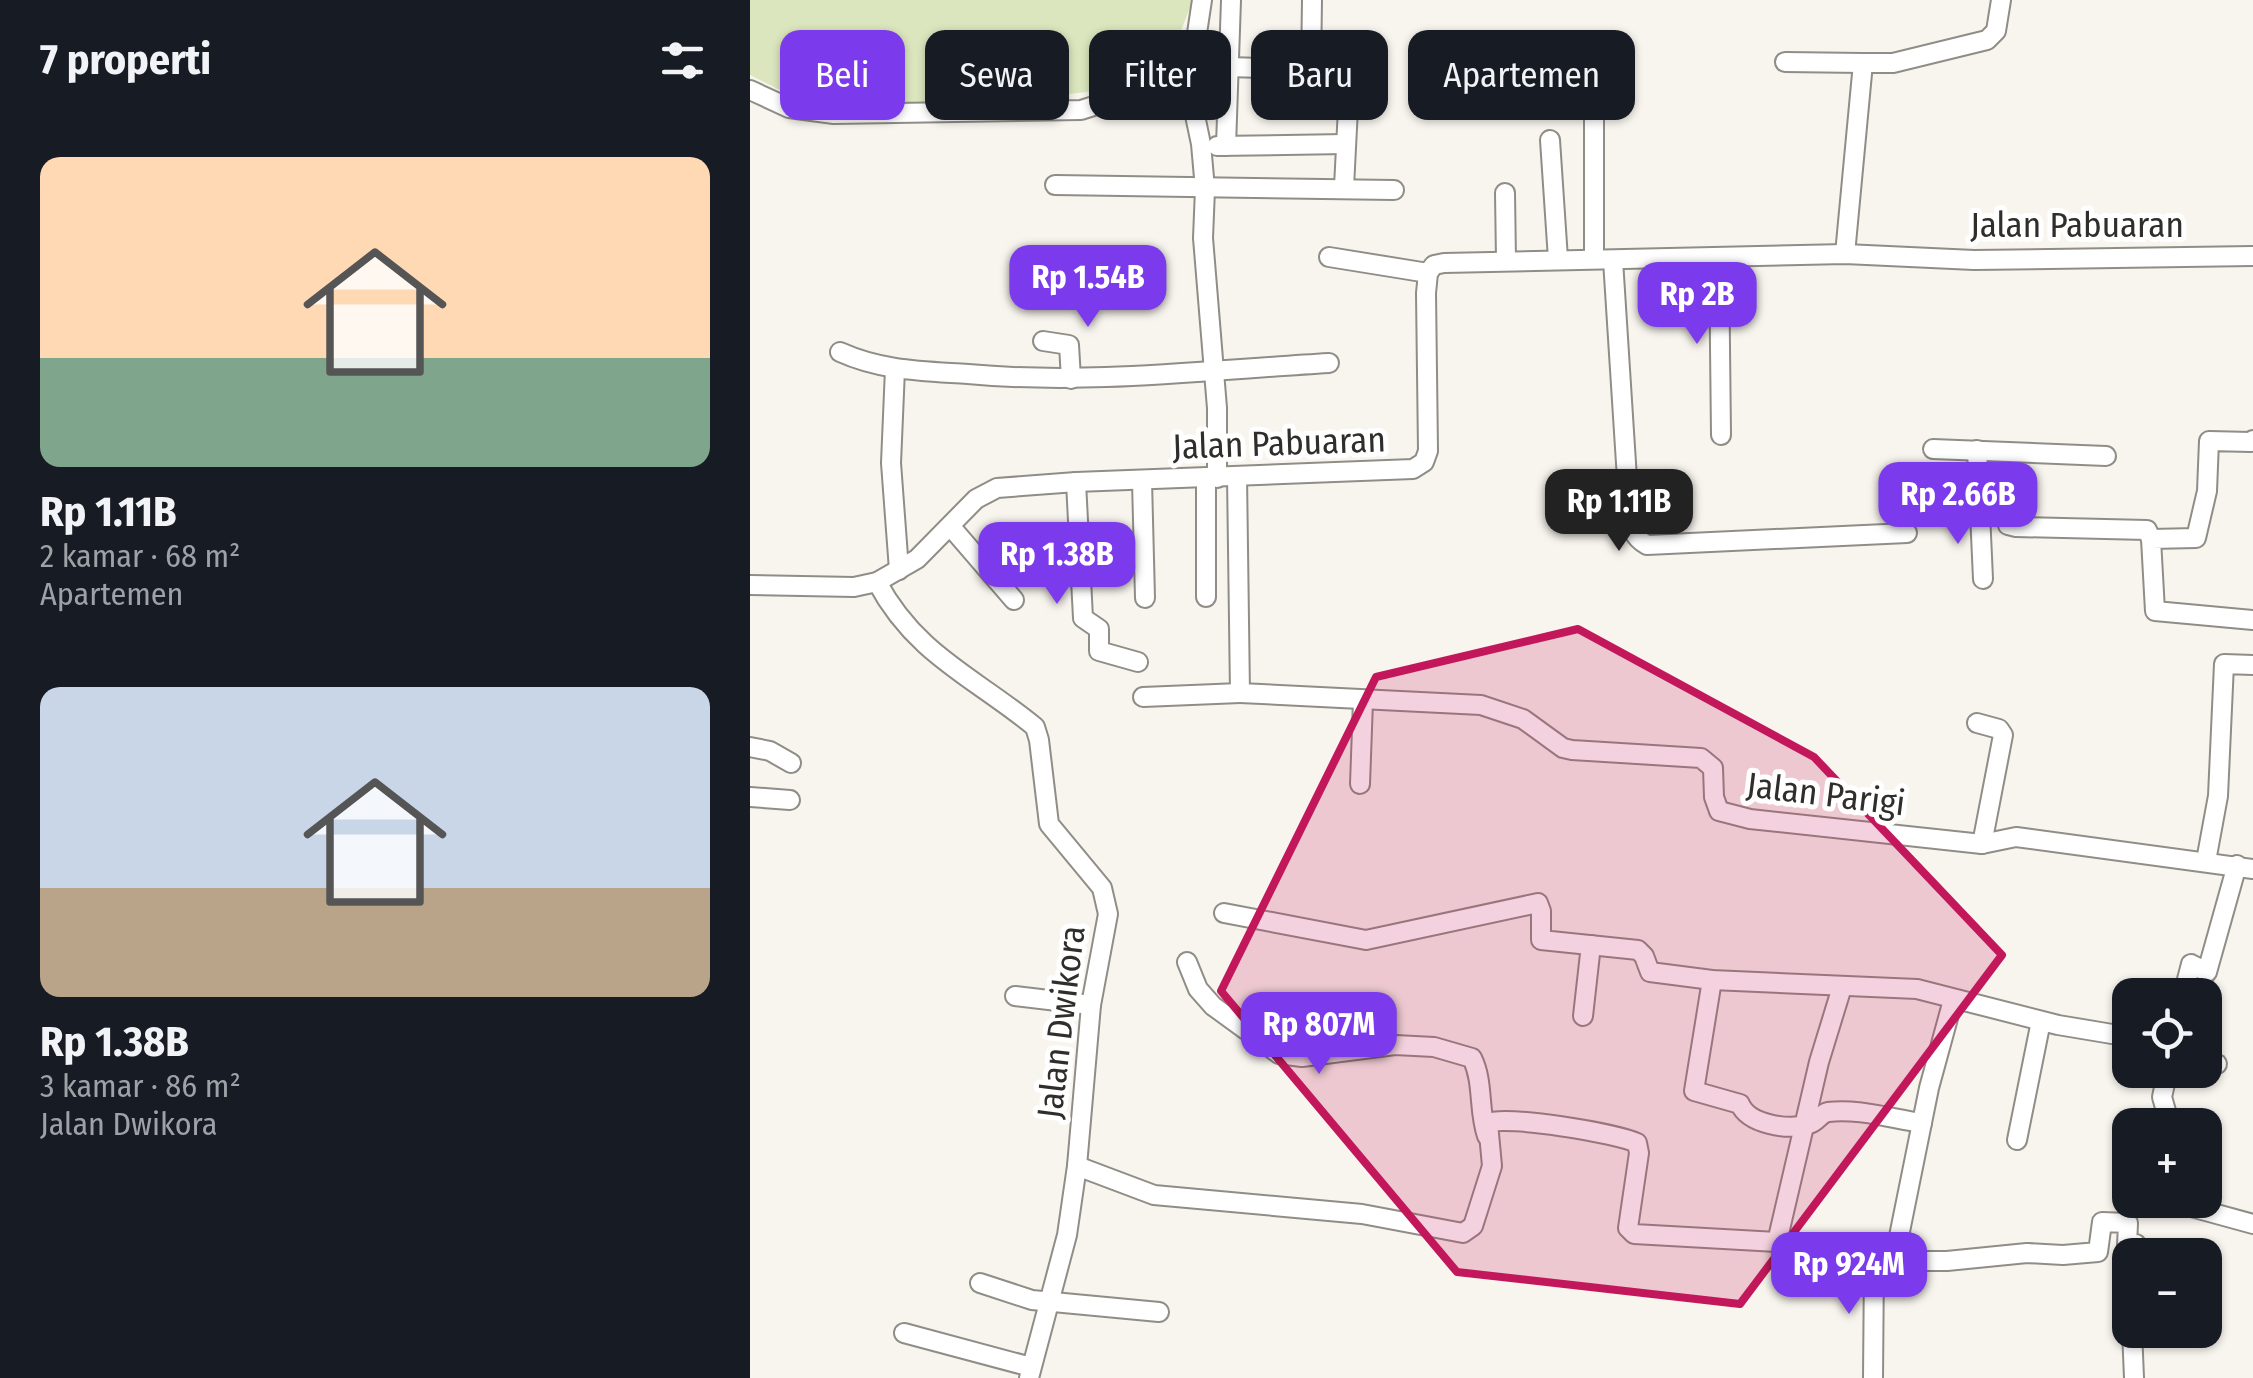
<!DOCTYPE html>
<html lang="id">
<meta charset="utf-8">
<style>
body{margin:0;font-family:"Fira Sans Condensed",sans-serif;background:#242831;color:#f1f3f6;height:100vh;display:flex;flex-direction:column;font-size:38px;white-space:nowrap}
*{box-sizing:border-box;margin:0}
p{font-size:32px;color:#9ea1a6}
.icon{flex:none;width:55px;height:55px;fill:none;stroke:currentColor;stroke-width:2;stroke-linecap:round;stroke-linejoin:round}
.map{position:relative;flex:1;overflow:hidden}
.side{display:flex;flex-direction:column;background:#171b24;width:750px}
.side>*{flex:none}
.banner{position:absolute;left:30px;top:30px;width:950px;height:90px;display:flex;gap:20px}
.buttons{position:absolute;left:1362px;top:978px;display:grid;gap:20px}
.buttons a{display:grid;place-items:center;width:110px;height:110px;border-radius:20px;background:#171b24;box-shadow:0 2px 8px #0004;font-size:50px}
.price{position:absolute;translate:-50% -85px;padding:0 22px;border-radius:20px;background:#7c3aed;color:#fff;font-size:32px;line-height:65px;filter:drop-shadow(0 2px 5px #0008)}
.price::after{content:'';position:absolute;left:50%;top:60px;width:30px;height:22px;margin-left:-15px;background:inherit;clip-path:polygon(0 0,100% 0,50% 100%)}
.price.selected{background:#222;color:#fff}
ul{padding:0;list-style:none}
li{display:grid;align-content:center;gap:20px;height:530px;padding:0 40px}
li span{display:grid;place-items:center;height:310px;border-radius:20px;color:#555}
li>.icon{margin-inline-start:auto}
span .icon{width:180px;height:180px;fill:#fffc;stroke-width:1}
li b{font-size:42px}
h2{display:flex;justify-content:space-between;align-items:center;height:120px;padding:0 40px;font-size:42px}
.tag{padding:0 35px;border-radius:20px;background:#171b24;box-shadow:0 2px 8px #0004;font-size:35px;line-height:90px}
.tag.selected{background:#7c3aed;color:#fff}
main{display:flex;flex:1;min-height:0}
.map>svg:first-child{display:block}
.green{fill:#dbe6be}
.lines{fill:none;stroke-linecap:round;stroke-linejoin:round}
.minor-casing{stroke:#908d87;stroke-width:22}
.minor{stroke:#fff;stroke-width:18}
.marked{fill:#c2185b;fill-opacity:0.2;stroke:#c2185b;stroke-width:8;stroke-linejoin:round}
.labels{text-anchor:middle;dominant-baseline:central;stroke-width:10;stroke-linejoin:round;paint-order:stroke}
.street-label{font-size:35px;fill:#2f2e2b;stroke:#fff}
</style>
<main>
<section class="side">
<h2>7 properti<svg class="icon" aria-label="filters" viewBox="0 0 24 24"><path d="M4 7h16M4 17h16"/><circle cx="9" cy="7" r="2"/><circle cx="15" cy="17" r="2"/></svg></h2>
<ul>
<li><span style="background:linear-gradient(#ffd9b3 65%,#7fa58c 0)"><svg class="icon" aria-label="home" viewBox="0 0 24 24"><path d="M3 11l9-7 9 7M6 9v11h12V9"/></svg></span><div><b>Rp 1.11B</b><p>2 kamar · 68 m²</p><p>Apartemen</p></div></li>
<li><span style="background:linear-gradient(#c9d6e8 65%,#b9a48a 0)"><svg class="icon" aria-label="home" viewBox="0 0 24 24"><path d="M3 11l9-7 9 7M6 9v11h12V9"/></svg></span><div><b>Rp 1.38B</b><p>3 kamar · 86 m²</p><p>Jalan Dwikora</p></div></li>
</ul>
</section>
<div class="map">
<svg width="1503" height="1378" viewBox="0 0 1503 1378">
<rect width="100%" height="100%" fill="#f8f4ee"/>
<path class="green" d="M 0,0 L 443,0 L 430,33 L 414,58 L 374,83 L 344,91 L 304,96 L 162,103 L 46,98 L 0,75 Z"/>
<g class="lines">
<defs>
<g id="minor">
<path d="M 452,0 L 444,53 L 443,106 L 451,144 L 455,189 L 453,238 L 467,408 L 467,478"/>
<path d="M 1035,62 L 1113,63"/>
<path d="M 477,67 L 625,71"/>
<path d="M 561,68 L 562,0"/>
<path d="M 406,81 L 443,106"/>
<path d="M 0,90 L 39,108 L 84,114 L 331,110 L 388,92 L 444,53"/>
<path d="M 800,140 L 808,259"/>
<path d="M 467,146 L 596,144"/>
<path d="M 476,146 L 481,0"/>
<path d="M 305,185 L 644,190"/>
<path d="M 594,187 L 600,69"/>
<path d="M 755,193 L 756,260"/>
<path d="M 1095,254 L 1113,63 L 1143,63 L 1237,40 L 1246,31 L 1251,0"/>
<path d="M 579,257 L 678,273"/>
<path d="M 969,258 L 971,435"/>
<path d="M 844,259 L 844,106"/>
<path d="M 863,260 L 879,510 C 881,526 882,537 897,545 L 1157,533"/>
<path d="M 293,341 L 319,345 L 321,379"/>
<path d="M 90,352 C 132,371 173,371 218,374 C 338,385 459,370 579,363"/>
<path d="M 145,369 L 141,463 L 149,570"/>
<path d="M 1503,440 L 1501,442 L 1459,441 L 1457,491 L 1446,538 L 1401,539 L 1405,611 L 1503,620"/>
<path d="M 1183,449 L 1356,456"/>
<path d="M 1227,450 L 1230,513 L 1257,515 L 1258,525 L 1266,527 L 1397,530 L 1401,539"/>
<path d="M 487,476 L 490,693 L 731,705 L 773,719 L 813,748 L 822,750 L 951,758 L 963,768 L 964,797 L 969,811 L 1000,819 L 1232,844 L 1266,837 L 1503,869"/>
<path d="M 392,481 L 395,598"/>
<path d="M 326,482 L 333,618 L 349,629 L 349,651 L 388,662"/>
<path d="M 1230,513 L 1233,579"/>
<path d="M 201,527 L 264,600"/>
<path d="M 127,582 C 166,655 224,677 285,727 L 289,740 L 299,824 L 352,888 L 358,914 L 341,1005 L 327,1166 L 317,1235 L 279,1378"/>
<path d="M 0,585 L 104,587 L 127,582 L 167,559 L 226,499 L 247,488 L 326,482 L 663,469 L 674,462 L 678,451 L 676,293 L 678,273 L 684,265 L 694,263 L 1095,254 L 1224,260 L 1503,256"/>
<path d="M 456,597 L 456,478"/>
<path d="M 393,697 L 490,693"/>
<path d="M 1227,723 L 1249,729 L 1253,735 L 1232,844"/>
<path d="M 0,747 L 20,751 L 41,763"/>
<path d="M 610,784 L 613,701"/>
<path d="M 0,797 L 40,800"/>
<path d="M 1456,861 L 1468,796 L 1474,664 L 1503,665"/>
<path d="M 474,913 L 616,940 L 788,903 L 791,911 L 791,940 L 888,950 L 894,956 L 900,972 L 962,980 L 1167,989 L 1308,1025 L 1380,1037"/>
<path d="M 437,962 L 448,989 L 463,1006 L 529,1054 L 552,1057 L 645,1045 L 684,1047 L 722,1058 C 734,1082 728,1110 737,1136"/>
<path d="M 962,980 L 944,1091 L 990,1104 C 998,1124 1038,1131 1059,1124 C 1068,1122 1069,1114 1078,1112 C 1107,1108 1143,1119 1172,1123"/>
<path d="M 1433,995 L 1441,964 L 1457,972 L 1487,865"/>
<path d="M 265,996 L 341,1005"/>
<path d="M 833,1016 L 841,945"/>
<path d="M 1455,1060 L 1467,1064"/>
<path d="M 1413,1125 L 1416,1111 L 1412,1097 L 1418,1070"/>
<path d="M 1267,1140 L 1291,1021"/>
<path d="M 327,1166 L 404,1195 L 612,1214 L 713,1233 L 723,1226 L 742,1166 L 738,1123 C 756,1115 865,1133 887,1143 L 889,1153 L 878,1228 L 884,1234 L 1027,1242 L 1058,1251 L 1095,1254 L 1124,1261 L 1197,1261 L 1277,1253 L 1313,1255 L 1348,1252 L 1352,1222 L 1378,1223 L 1377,1246 L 1386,1244 L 1385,1255"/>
<path d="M 1431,1200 L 1441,1207 L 1503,1224"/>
<path d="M 1027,1242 L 1069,1062 L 1092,987"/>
<path d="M 1144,1261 L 1179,1088 L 1203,1000"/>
<path d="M 230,1283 L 282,1300 L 409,1312"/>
<path d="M 1382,1330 L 1384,1378"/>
<path d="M 154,1333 L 281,1367"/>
<path d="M 1123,1378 L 1124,1261"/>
</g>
</defs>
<use href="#minor" class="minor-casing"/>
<use href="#minor" class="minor"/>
</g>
<path class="marked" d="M 828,629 L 1064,757 L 1252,955 L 990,1304 L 707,1272 L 471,991 L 626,677 Z"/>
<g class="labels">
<g class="street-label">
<text x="1327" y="225">Jalan Pabuaran</text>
<text transform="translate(529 443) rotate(-2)">Jalan Pabuaran</text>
<text transform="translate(1076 794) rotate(7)">Jalan Parigi</text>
<text transform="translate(311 1022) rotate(-83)">Jalan Dwikora</text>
</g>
</g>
</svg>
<div class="buttons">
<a><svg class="icon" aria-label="locate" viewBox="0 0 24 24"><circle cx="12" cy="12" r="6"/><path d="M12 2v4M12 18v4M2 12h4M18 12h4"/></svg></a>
<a>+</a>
<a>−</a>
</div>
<b class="price" style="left:338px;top:330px">Rp 1.54B</b>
<b class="price" style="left:947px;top:347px">Rp 2B</b>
<b class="price" style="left:1208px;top:547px">Rp 2.66B</b>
<b class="price selected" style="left:869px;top:554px">Rp 1.11B</b>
<b class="price" style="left:307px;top:607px">Rp 1.38B</b>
<b class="price" style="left:569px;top:1077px">Rp 807M</b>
<b class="price" style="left:1099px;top:1317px">Rp 924M</b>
<div class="banner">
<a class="tag selected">Beli</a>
<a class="tag">Sewa</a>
<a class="tag">Filter</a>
<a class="tag">Baru</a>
<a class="tag">Apartemen</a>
</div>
</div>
</main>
